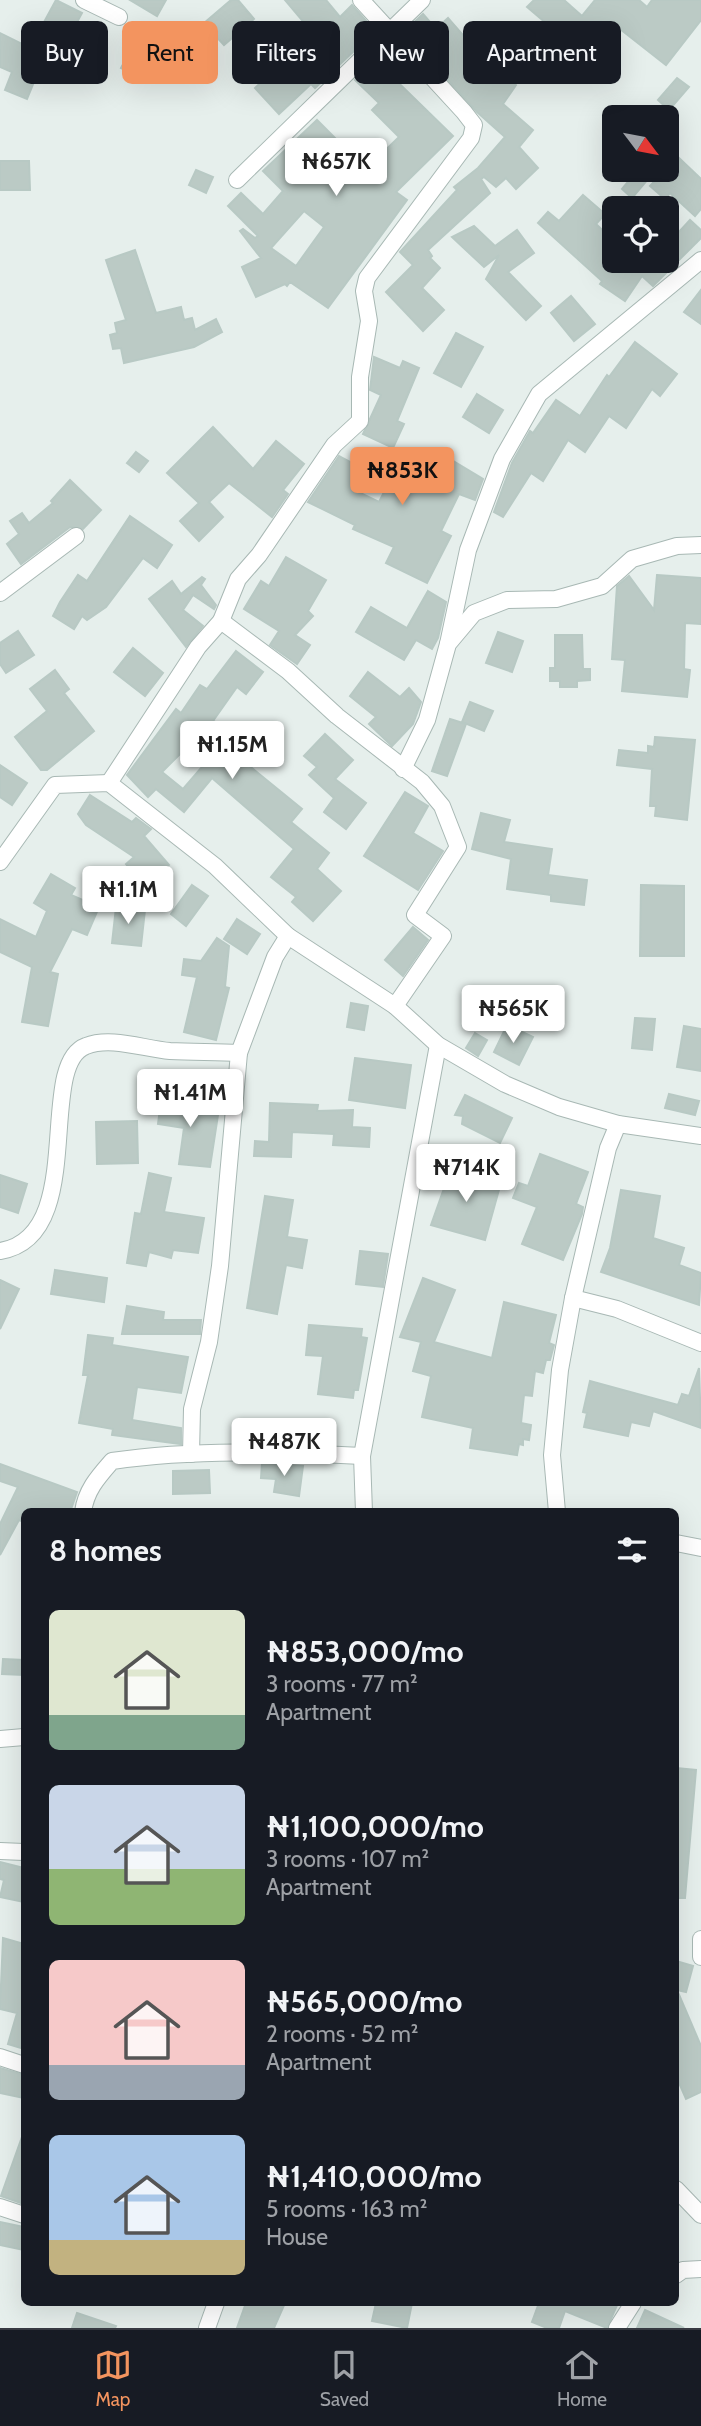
<!DOCTYPE html>
<meta charset="utf-8">
<style>
body{margin:0;font-family:Cabin,sans-serif;background:#20242c;color:#f1f3f6;height:100vh;display:flex;flex-direction:column;font-size:26px;white-space:nowrap}
*{box-sizing:border-box;margin:0}
p{font-size:23px;color:#9ea1a6}
.icon{flex:none;width:38px;height:38px;fill:none;stroke:currentColor;stroke-width:2;stroke-linecap:round;stroke-linejoin:round}
.map{position:relative;flex:1;overflow:hidden}
.panel{position:absolute;left:21px;top:1508px;width:658px;height:798px;display:flex;flex-direction:column;background:#171b24;border-radius:10px;box-shadow:0 7px 28px #0002}
.panel>*{flex:none}
.banner{position:absolute;left:21px;top:21px;width:660px;height:63px;display:flex;gap:14px}
.needle{width:46px;rotate:122deg}
.tools{position:absolute;left:602px;top:105px;display:grid;gap:14px}
.tools a{display:grid;place-items:center;width:77px;height:77px;border-radius:10px;background:#171b24;box-shadow:0 7px 28px #0002;font-size:35px}
.price{position:absolute;translate:-50% -60px;padding:0 16px;border-radius:7px;background:#fff;color:#222;font-size:23px;line-height:46px;filter:drop-shadow(0 2px 4px #0008)}
.price::after{content:'';position:absolute;left:50%;top:42px;width:21px;height:16px;margin-left:-10px;background:inherit;clip-path:polygon(0 0,100% 0,50% 100%)}
.price.current{background:#f3945f;color:#111}
ul{padding:0;list-style:none}
li{display:flex;align-items:center;gap:21px;height:175px;padding:0 28px}
li span{display:grid;place-items:center;flex:none;width:196px;height:140px;border-radius:10px;color:#555}
li>.icon{margin-inline-start:auto}
span .icon{width:84px;height:84px;fill:#fffc;stroke-width:1}
li b{font-size:30px}
h2{display:flex;justify-content:space-between;align-items:center;height:84px;padding:0 28px;font-size:30px}
.tag{padding:0 24px;border-radius:10px;background:#171b24;box-shadow:0 7px 28px #0002;font-size:24px;line-height:63px}
.tag.current{background:#f3945f;color:#111}
.tab-bar{display:flex;justify-content:space-around;align-items:center;height:98px;border-top:2px solid #363941;background:#171b24;font-size:19px;color:#9ea1a6}
.tab-bar a{display:grid;justify-items:center;gap:4px}
.tab-bar .current{color:#f3945f}
.map>svg:first-child{display:block}
.building{fill:#bbcac5;stroke:#b8c9c4;stroke-width:2;fill-rule:evenodd}
.lines{fill:none;stroke-linecap:round;stroke-linejoin:round}
.street-casing{stroke:#a8b8b4;stroke-width:18}
.street{stroke:#fff;stroke-width:16}
</style>
<div class="map">
<svg width="701" height="2328" viewBox="0 0 701 2328">
<rect width="100%" height="100%" fill="#e6efec"/>
<g class="building">
<path d="M 56,0 L 82,13 L 56,61 L 45,55 L 27,99 L 5,90 L 12,72 L 0,67 L 0,33 L 30,48 Z"/>
<path d="M 130,0 L 166,0 L 157,16 Z"/>
<path d="M 231,0 L 238,0 L 254,19 L 224,45 L 204,23 Z"/>
<path d="M 285,0 L 326,0 L 340,17 L 352,5 L 375,31 L 315,88 L 311,84 L 279,114 L 255,88 L 277,68 L 286,78 L 323,45 Z"/>
<path d="M 534,0 L 564,0 L 582,16 L 595,0 L 639,0 L 647,7 L 652,0 L 701,0 L 701,20 L 666,65 L 620,29 L 593,63 L 527,7 Z"/>
<path d="M 423,14 L 436,29 L 448,18 L 495,72 L 500,68 L 516,85 L 503,104 L 533,130 L 519,147 L 538,168 L 516,189 L 506,178 L 496,187 L 484,177 L 481,179 L 490,193 L 428,250 L 432,256 L 430,258 L 440,268 L 422,288 L 444,310 L 423,331 L 386,292 L 413,265 L 400,252 L 457,190 L 454,187 L 478,168 L 505,137 L 477,112 L 404,32 Z"/>
<path d="M 135,42 L 159,54 L 146,80 L 121,68 Z"/>
<path d="M 375,60 L 453,136 L 396,192 L 407,200 L 328,308 L 290,282 L 287,286 L 285,284 L 256,297 L 242,267 L 261,258 L 240,231 L 243,229 L 255,238 L 258,236 L 228,206 L 241,193 L 263,214 L 283,191 L 263,171 L 317,120 L 340,143 L 319,164 L 342,187 L 361,163 L 367,168 L 399,137 L 372,110 L 379,103 L 355,80 ZM 304,211 L 324,227 L 296,266 L 271,248 Z"/>
<path d="M 677,78 L 689,87 L 669,110 L 658,100 Z"/>
<path d="M 678,157 L 701,179 L 701,209 L 695,216 L 670,193 L 665,199 L 650,186 Z"/>
<path d="M 0,161 L 29,161 L 30,190 L 0,190 Z"/>
<path d="M 196,170 L 213,177 L 206,193 L 189,185 Z"/>
<path d="M 638,170 L 648,179 L 632,198 L 622,189 Z"/>
<path d="M 583,195 L 605,214 L 596,224 L 614,241 L 614,261 L 667,261 L 667,245 L 690,220 L 701,230 L 701,238 L 653,286 L 642,276 L 625,301 L 600,284 L 602,281 L 538,223 L 548,212 L 559,221 Z"/>
<path d="M 474,226 L 495,246 L 517,230 L 534,253 L 508,272 L 541,306 L 526,320 L 486,279 L 499,255 L 484,267 L 452,237 Z"/>
<path d="M 135,250 L 156,313 L 181,307 L 184,320 L 192,318 L 195,330 L 216,319 L 222,332 L 194,347 L 124,363 L 121,348 L 113,349 L 110,335 L 117,333 L 115,323 L 126,320 L 106,260 Z"/>
<path d="M 701,290 L 701,324 L 684,312 Z"/>
<path d="M 571,296 L 595,324 L 574,341 L 551,313 Z"/>
<path d="M 456,333 L 483,347 L 461,387 L 434,373 Z"/>
<path d="M 635,342 L 677,374 L 660,396 L 652,389 L 626,428 L 609,416 L 585,452 L 568,440 L 543,481 L 531,473 L 503,517 L 494,512 L 512,463 L 530,431 L 533,433 L 556,400 L 580,416 L 607,375 L 609,377 Z"/>
<path d="M 374,357 L 400,368 L 403,361 L 419,368 L 397,421 L 404,424 L 393,448 L 363,434 L 381,395 L 370,390 Z"/>
<path d="M 477,394 L 503,410 L 489,433 L 463,417 Z"/>
<path d="M 213,427 L 253,469 L 276,441 L 304,464 L 283,490 L 288,494 L 272,517 L 229,483 L 209,502 L 223,517 L 199,541 L 180,521 L 199,503 L 167,473 Z"/>
<path d="M 435,450 L 483,479 L 475,500 L 459,494 L 441,531 L 451,536 L 427,583 L 386,563 L 394,547 L 353,529 L 355,525 L 308,502 L 339,456 L 365,470 L 354,490 L 379,502 L 404,453 L 426,465 Z"/>
<path d="M 136,452 L 148,461 L 139,472 L 127,463 Z"/>
<path d="M 70,480 L 101,510 L 83,529 L 70,527 L 21,564 L 7,544 L 19,534 L 10,521 L 22,513 L 29,523 L 53,503 L 51,501 Z"/>
<path d="M 130,516 L 172,545 L 157,568 L 143,558 L 106,607 L 87,620 L 82,616 L 74,629 L 53,616 L 60,602 L 78,575 L 87,581 Z"/>
<path d="M 286,557 L 326,580 L 308,611 L 313,616 L 295,635 L 310,645 L 297,664 L 270,645 L 279,631 L 244,609 L 261,581 L 269,586 Z"/>
<path d="M 657,575 L 701,578 L 701,624 L 685,623 L 684,669 L 690,670 L 687,697 L 622,691 L 625,660 L 612,659 L 617,586 L 629,576 L 654,610 Z"/>
<path d="M 202,577 L 205,579 L 201,585 L 216,605 L 214,609 L 193,595 L 183,610 L 203,626 L 186,647 L 149,599 L 172,581 L 181,594 Z"/>
<path d="M 428,591 L 446,602 L 438,638 L 432,649 L 416,640 L 404,660 L 356,632 L 371,607 L 407,628 Z"/>
<path d="M 18,631 L 34,655 L 6,673 L 0,664 L 0,643 Z"/>
<path d="M 498,632 L 523,641 L 512,672 L 486,663 Z"/>
<path d="M 555,635 L 582,635 L 583,669 L 590,669 L 590,680 L 577,681 L 577,687 L 560,687 L 560,681 L 550,681 L 550,668 L 555,668 Z"/>
<path d="M 133,648 L 163,673 L 145,696 L 114,672 Z"/>
<path d="M 236,651 L 263,672 L 246,694 L 237,687 L 213,721 L 227,727 L 220,742 L 302,809 L 291,822 L 329,853 L 317,869 L 341,891 L 313,921 L 292,902 L 296,897 L 271,877 L 294,849 L 212,778 L 184,812 L 156,789 L 148,797 L 127,775 L 176,709 L 181,713 L 200,685 L 207,689 ZM 181,753 L 202,767 L 183,789 L 162,772 Z"/>
<path d="M 55,670 L 69,689 L 64,693 L 94,731 L 47,770 L 41,770 L 15,737 L 47,711 L 30,689 Z"/>
<path d="M 368,672 L 400,697 L 409,688 L 421,702 L 413,724 L 392,746 L 369,724 L 376,717 L 350,696 Z"/>
<path d="M 470,702 L 493,711 L 484,731 L 462,722 Z"/>
<path d="M 450,719 L 466,724 L 447,776 L 432,771 Z"/>
<path d="M 325,734 L 353,760 L 335,779 L 366,803 L 346,829 L 324,812 L 334,798 L 309,775 L 317,767 L 304,756 Z"/>
<path d="M 655,737 L 695,740 L 687,820 L 655,816 L 656,806 L 650,806 L 652,769 L 617,765 L 619,750 L 648,753 L 648,746 L 654,747 Z"/>
<path d="M 0,765 L 27,783 L 12,805 L 0,797 Z"/>
<path d="M 405,792 L 428,806 L 413,833 L 443,851 L 418,890 L 364,856 Z"/>
<path d="M 90,795 L 132,822 L 136,818 L 151,829 L 144,836 L 169,865 L 145,886 L 126,864 L 134,857 L 86,825 L 78,814 Z"/>
<path d="M 481,813 L 510,820 L 504,842 L 552,849 L 548,875 L 587,880 L 584,905 L 551,901 L 551,895 L 507,889 L 511,859 L 472,849 Z"/>
<path d="M 51,874 L 75,888 L 71,895 L 99,907 L 87,935 L 72,929 L 50,972 L 58,974 L 48,1026 L 22,1022 L 32,967 L 0,952 L 0,919 L 36,937 L 47,911 L 34,903 Z"/>
<path d="M 192,885 L 208,896 L 186,926 L 171,914 Z"/>
<path d="M 641,885 L 684,886 L 684,956 L 640,956 Z"/>
<path d="M 116,907 L 145,910 L 141,946 L 112,943 Z"/>
<path d="M 237,919 L 260,934 L 247,954 L 224,939 Z"/>
<path d="M 413,927 L 428,940 L 403,976 L 385,960 Z"/>
<path d="M 217,938 L 229,946 L 225,987 L 229,988 L 216,1040 L 184,1032 L 197,977 L 182,975 L 184,959 L 201,961 Z"/>
<path d="M 351,1003 L 368,1006 L 364,1030 L 347,1027 Z"/>
<path d="M 635,1018 L 655,1019 L 652,1050 L 632,1048 Z"/>
<path d="M 507,1025 L 533,1037 L 519,1065 L 494,1052 Z"/>
<path d="M 684,1026 L 701,1029 L 701,1071 L 677,1067 Z"/>
<path d="M 475,1033 L 487,1040 L 478,1056 L 466,1048 Z"/>
<path d="M 355,1058 L 411,1065 L 405,1108 L 349,1100 Z"/>
<path d="M 162,1094 L 201,1100 L 199,1115 L 218,1115 L 210,1167 L 179,1164 L 184,1128 L 158,1124 Z"/>
<path d="M 669,1094 L 699,1101 L 695,1115 L 665,1108 Z"/>
<path d="M 465,1095 L 512,1118 L 500,1143 L 462,1124 L 463,1116 L 455,1115 Z"/>
<path d="M 270,1103 L 318,1105 L 317,1111 L 353,1110 L 352,1127 L 370,1128 L 369,1147 L 333,1145 L 334,1134 L 292,1132 L 291,1157 L 254,1156 L 255,1141 L 269,1142 Z"/>
<path d="M 137,1121 L 138,1163 L 97,1164 L 96,1122 Z"/>
<path d="M 540,1154 L 588,1172 L 576,1204 L 583,1207 L 582,1214 L 563,1260 L 522,1244 L 537,1207 L 513,1198 L 519,1183 L 528,1186 Z"/>
<path d="M 453,1163 L 474,1171 L 473,1176 L 500,1186 L 485,1240 L 431,1225 Z"/>
<path d="M 149,1173 L 171,1178 L 164,1212 L 204,1218 L 198,1253 L 173,1250 L 171,1258 L 149,1252 L 146,1266 L 127,1263 L 135,1213 L 141,1214 Z"/>
<path d="M 0,1175 L 27,1184 L 18,1213 L 0,1207 Z"/>
<path d="M 621,1190 L 660,1196 L 653,1238 L 684,1248 L 679,1265 L 701,1273 L 699,1305 L 601,1272 L 610,1248 Z"/>
<path d="M 265,1196 L 293,1200 L 287,1237 L 307,1240 L 302,1268 L 286,1265 L 277,1314 L 247,1308 Z"/>
<path d="M 360,1251 L 388,1254 L 383,1287 L 356,1284 Z"/>
<path d="M 55,1270 L 107,1278 L 104,1302 L 51,1294 Z"/>
<path d="M 423,1278 L 455,1290 L 434,1342 L 492,1358 L 504,1302 L 556,1315 L 549,1343 L 554,1345 L 550,1360 L 546,1360 L 543,1373 L 535,1371 L 532,1396 L 524,1395 L 521,1423 L 531,1425 L 529,1440 L 523,1439 L 523,1445 L 519,1444 L 517,1455 L 470,1448 L 473,1428 L 422,1417 L 431,1376 L 413,1371 L 421,1342 L 400,1337 Z"/>
<path d="M 0,1280 L 19,1289 L 0,1329 Z"/>
<path d="M 127,1306 L 164,1312 L 163,1320 L 201,1320 L 200,1334 L 122,1334 Z"/>
<path d="M 309,1325 L 362,1329 L 361,1337 L 367,1338 L 358,1390 L 354,1390 L 353,1398 L 318,1394 L 323,1356 L 306,1355 Z"/>
<path d="M 88,1335 L 113,1338 L 112,1345 L 188,1357 L 181,1393 L 137,1387 L 132,1420 L 181,1428 L 181,1444 L 112,1435 L 113,1429 L 79,1423 L 88,1375 L 83,1375 Z"/>
<path d="M 699,1368 L 701,1428 L 653,1411 L 649,1426 L 631,1422 L 628,1436 L 584,1427 L 587,1413 L 583,1412 L 590,1381 L 678,1405 L 682,1394 L 689,1396 Z"/>
<path d="M 262,1463 L 303,1466 L 299,1496 L 274,1492 L 276,1479 L 261,1478 Z"/>
<path d="M 0,1464 L 77,1492 L 70,1512 L 24,1512 L 24,1522 L 19,1520 L 0,1555 L 0,1524 L 18,1487 L 0,1481 Z"/>
<path d="M 209,1470 L 210,1493 L 173,1494 L 173,1471 Z"/>
<path d="M 3,1659 L 24,1660 L 24,1675 L 2,1674 Z"/>
<path d="M 676,1768 L 696,1770 L 685,1898 L 676,1898 Z"/>
<path d="M 0,1862 L 24,1868 L 24,1902 L 0,1897 L 4,1880 L 0,1879 Z"/>
<path d="M 3,1938 L 24,1944 L 24,2049 L 8,2044 L 17,2013 L 0,2009 Z"/>
<path d="M 676,1961 L 693,1966 L 686,1992 L 677,1990 L 701,2046 L 701,2092 L 686,2099 L 676,2076 Z"/>
<path d="M 0,2068 L 24,2075 L 24,2098 L 0,2093 Z"/>
<path d="M 23,2134 L 24,2135 L 24,2204 L 1,2196 Z"/>
<path d="M 0,2222 L 24,2227 L 24,2250 L 0,2245 Z"/>
<path d="M 246,2303 L 285,2303 L 274,2328 L 237,2328 Z"/>
<path d="M 376,2303 L 412,2303 L 407,2328 L 372,2321 Z"/>
<path d="M 539,2303 L 618,2303 L 607,2328 L 565,2311 L 559,2328 L 547,2328 L 532,2322 Z"/>
<path d="M 645,2310 L 684,2328 L 637,2328 Z"/>
<path d="M 77,2313 L 116,2326 L 115,2328 L 72,2328 Z"/>
</g>
<g class="lines">
<defs>
<g id="street">
<path d="M 84,0 L 119,17"/>
<path d="M 237,180 L 422,0"/>
<path d="M 0,593 L 76,536"/>
<path d="M 221,621 L 288,671 L 337,716 L 422,782 L 442,806 L 458,847 L 415,915 L 443,936 L 395,1006"/>
<path d="M 448,644 L 468,550 L 502,459 L 539,394 L 701,260"/>
<path d="M 403,769 L 427,720 L 448,644 L 474,613 L 507,600 L 556,599 L 602,586 L 632,559 L 677,546 L 701,545"/>
<path d="M 109,783 L 198,647 L 221,621 L 238,579 L 259,555 L 334,445 L 360,421 L 360,377 L 369,321 L 364,291 L 367,278 L 471,138 L 474,125 L 464,112 L 361,0"/>
<path d="M 0,862 L 55,785 L 109,783 L 215,866 L 288,936 L 395,1006 L 438,1045 L 505,1084 L 559,1107 L 618,1124 L 701,1136"/>
<path d="M 0,1251 C 89,1237 35,1065 86,1046 C 111,1036 144,1049 170,1051 C 193,1052 216,1052 239,1053"/>
<path d="M 573,1298 L 617,1309 L 701,1343"/>
<path d="M 191,1454 L 192,1409 L 209,1342 L 220,1266 L 239,1053 L 275,957 L 288,936"/>
<path d="M 83,1512 C 86,1490 98,1477 112,1461 C 194,1449 279,1452 362,1456"/>
<path d="M 364,1512 L 362,1456 L 438,1045"/>
<path d="M 557,1512 L 552,1455 L 560,1370 L 573,1298 L 608,1148 L 618,1124"/>
<path d="M 676,1543 L 701,1548"/>
<path d="M 0,1739 L 24,1737"/>
<path d="M 0,1851 L 24,1852"/>
<path d="M 701,1939 L 701,1957"/>
<path d="M 0,2057 L 24,2065"/>
<path d="M 676,2189 L 701,2215"/>
<path d="M 0,2207 L 24,2215"/>
<path d="M 676,2275 L 683,2270 L 701,2269"/>
<path d="M 207,2328 L 216,2303"/>
<path d="M 617,2328 L 633,2303"/>
</g>
</defs>
<use href="#street" class="street-casing"/>
<use href="#street" class="street"/>
</g>
</svg>
<div class="tools">
<a><svg class="needle" viewBox="-14 -14 28 28"><path d="M0-13l5 13h-10z" fill="#e53935"/><path d="M0 13l5-13h-10z" fill="#9ea1a6"/></svg></a>
<a><svg class="icon" aria-label="locate" viewBox="0 0 24 24"><circle cx="12" cy="12" r="6"/><path d="M12 2v4M12 18v4M2 12h4M18 12h4"/></svg></a>
</div>
<b class="price" style="left:336px;top:198px">₦657K</b>
<b class="price current" style="left:402px;top:507px">₦853K</b>
<b class="price" style="left:232px;top:781px">₦1.15M</b>
<b class="price" style="left:128px;top:926px">₦1.1M</b>
<b class="price" style="left:513px;top:1045px">₦565K</b>
<b class="price" style="left:190px;top:1129px">₦1.41M</b>
<b class="price" style="left:466px;top:1204px">₦714K</b>
<b class="price" style="left:284px;top:1478px">₦487K</b>
<div class="banner">
<a class="tag">Buy</a>
<a class="tag current">Rent</a>
<a class="tag">Filters</a>
<a class="tag">New</a>
<a class="tag">Apartment</a>
</div>
<section class="panel">
<h2>8 homes<svg class="icon" aria-label="filters" viewBox="0 0 24 24"><path d="M4 7h16M4 17h16"/><circle cx="9" cy="7" r="2"/><circle cx="15" cy="17" r="2"/></svg></h2>
<ul>
<li><span style="background:linear-gradient(#dfe7d0 75%,#7fa58c 0)"><svg class="icon" aria-label="home" viewBox="0 0 24 24"><path d="M3 11l9-7 9 7M6 9v11h12V9"/></svg></span><div><b>₦853,000/mo</b><p>3 rooms · 77 m²</p><p>Apartment</p></div></li>
<li><span style="background:linear-gradient(#c9d6e8 60%,#8fb573 0)"><svg class="icon" aria-label="home" viewBox="0 0 24 24"><path d="M3 11l9-7 9 7M6 9v11h12V9"/></svg></span><div><b>₦1,100,000/mo</b><p>3 rooms · 107 m²</p><p>Apartment</p></div></li>
<li><span style="background:linear-gradient(#f6c9c9 75%,#9aa5b1 0)"><svg class="icon" aria-label="home" viewBox="0 0 24 24"><path d="M3 11l9-7 9 7M6 9v11h12V9"/></svg></span><div><b>₦565,000/mo</b><p>2 rooms · 52 m²</p><p>Apartment</p></div></li>
<li><span style="background:linear-gradient(#a9c7e8 75%,#c2b280 0)"><svg class="icon" aria-label="home" viewBox="0 0 24 24"><path d="M3 11l9-7 9 7M6 9v11h12V9"/></svg></span><div><b>₦1,410,000/mo</b><p>5 rooms · 163 m²</p><p>House</p></div></li>
</ul>
</section>
</div>
<nav class="tab-bar">
<a class="current"><svg class="icon" aria-label="map" viewBox="0 0 24 24"><path d="M3 6l6-2 6 2 6-2v14l-6 2-6-2-6 2zM9 4v14M15 6v14"/></svg>Map</a>
<a><svg class="icon" aria-label="saved" viewBox="0 0 24 24"><path d="M7 4h10v16l-5-4-5 4z"/></svg>Saved</a>
<a><svg class="icon" aria-label="home" viewBox="0 0 24 24"><path d="M3 11l9-7 9 7M6 9v11h12V9"/></svg>Home</a>
</nav>
